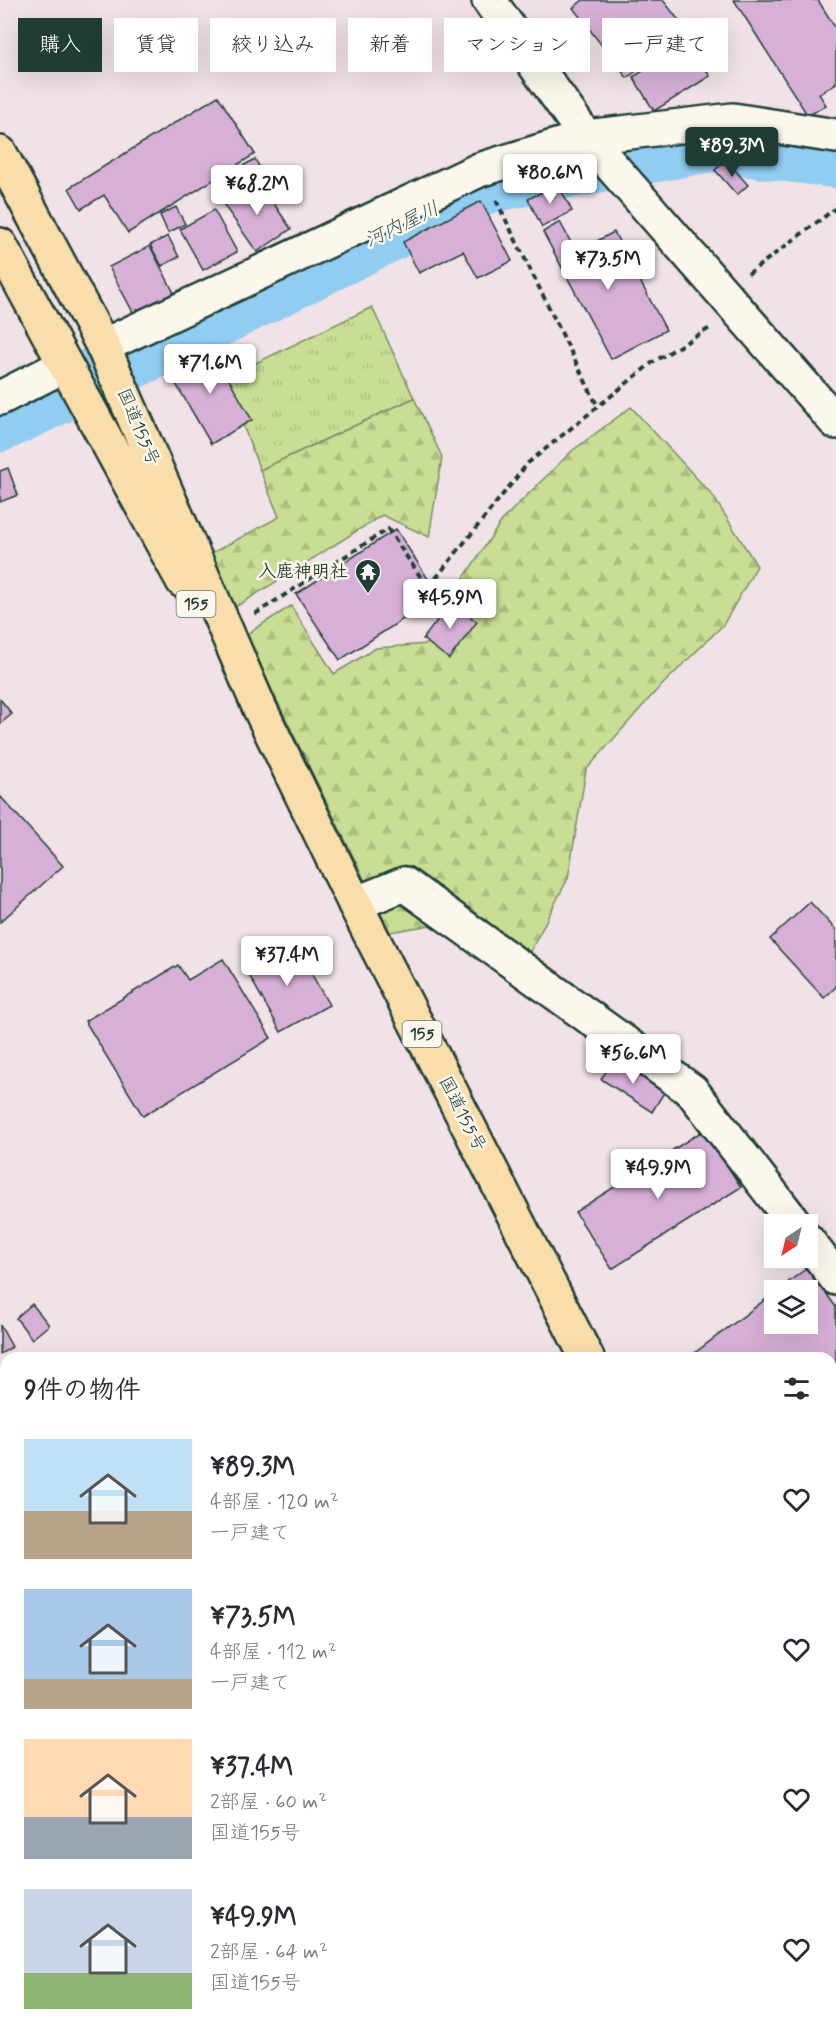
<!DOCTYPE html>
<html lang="ja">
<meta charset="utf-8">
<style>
body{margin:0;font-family:Mynerve,"Klee One",sans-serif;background:#f2f2f3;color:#2b2b33;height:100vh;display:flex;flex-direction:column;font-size:22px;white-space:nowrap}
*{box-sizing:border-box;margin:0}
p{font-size:20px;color:#7c7c81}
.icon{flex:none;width:33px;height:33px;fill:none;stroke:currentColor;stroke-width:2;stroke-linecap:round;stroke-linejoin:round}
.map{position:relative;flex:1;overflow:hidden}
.side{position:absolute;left:0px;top:1352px;width:837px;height:686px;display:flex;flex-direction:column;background:#fff;border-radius:18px 18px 0 0;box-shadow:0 6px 24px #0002}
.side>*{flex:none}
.guide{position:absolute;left:18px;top:18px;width:801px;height:54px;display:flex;gap:12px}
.needle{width:39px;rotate:215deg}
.buttons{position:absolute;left:764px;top:1214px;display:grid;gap:12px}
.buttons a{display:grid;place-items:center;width:54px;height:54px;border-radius:0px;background:#fff;box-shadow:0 6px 24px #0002;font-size:30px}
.price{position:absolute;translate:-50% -51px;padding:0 14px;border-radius:6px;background:#fff;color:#222;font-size:20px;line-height:39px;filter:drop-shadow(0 2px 3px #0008)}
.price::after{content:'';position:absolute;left:50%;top:36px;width:18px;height:14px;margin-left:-9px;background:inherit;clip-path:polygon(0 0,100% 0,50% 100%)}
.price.current{background:#1f3d34;color:#fff}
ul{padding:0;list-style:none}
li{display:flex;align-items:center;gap:18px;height:150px;padding:0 24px}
li span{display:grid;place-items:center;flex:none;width:168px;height:120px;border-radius:0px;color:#555}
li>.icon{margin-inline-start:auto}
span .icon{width:72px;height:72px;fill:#fffc;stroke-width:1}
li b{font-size:26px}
h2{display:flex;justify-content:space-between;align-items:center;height:72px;padding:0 24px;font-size:26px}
.tag{padding:0 21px;border-radius:0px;background:#fff;box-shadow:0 6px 24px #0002;font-size:21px;line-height:54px}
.tag.current{background:#1f3d34;color:#fff}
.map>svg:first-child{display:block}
.grass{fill:url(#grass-tufts);stroke:#748e64;stroke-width:1.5}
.forest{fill:url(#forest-firs);stroke:#748e64;stroke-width:1.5}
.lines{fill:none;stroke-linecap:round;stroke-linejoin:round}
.river{stroke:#91ccf1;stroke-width:60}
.building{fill:#d7b0d8;stroke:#1f3d34;stroke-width:1.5}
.street-casing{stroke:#1f3d34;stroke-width:38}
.highway-casing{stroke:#1f3d34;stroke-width:38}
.path{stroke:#1f3d34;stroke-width:4;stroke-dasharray:6 4.5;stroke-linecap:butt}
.street{stroke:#fbf7ec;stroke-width:33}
.highway{stroke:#f9deab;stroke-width:33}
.labels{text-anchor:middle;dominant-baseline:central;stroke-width:5;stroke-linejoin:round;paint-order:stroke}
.shield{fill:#fbf7ec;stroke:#61756b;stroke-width:1.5}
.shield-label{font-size:16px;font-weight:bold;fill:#1f3d34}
.street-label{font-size:18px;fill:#1f3d34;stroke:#fbf7ec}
.poi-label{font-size:18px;font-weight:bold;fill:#1f3d34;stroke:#fbf7ec;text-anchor:end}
.water-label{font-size:20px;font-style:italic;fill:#365a5a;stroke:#fbf7ec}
</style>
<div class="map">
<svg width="836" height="2036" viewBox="0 0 836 2036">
<defs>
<pattern id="grass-tufts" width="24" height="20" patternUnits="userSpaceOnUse" patternTransform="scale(1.5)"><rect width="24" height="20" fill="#c9de94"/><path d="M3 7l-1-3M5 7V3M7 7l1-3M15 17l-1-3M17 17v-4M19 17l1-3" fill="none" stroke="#acbf80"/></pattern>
<pattern id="forest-firs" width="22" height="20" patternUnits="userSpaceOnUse" patternTransform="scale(1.5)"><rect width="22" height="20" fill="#c9de94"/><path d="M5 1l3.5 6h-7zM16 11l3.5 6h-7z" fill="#acbf80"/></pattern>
</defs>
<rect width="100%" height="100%" fill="#f0e2e6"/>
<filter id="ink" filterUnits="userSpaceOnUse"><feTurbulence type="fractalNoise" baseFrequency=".0167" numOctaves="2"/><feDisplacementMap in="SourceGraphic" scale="12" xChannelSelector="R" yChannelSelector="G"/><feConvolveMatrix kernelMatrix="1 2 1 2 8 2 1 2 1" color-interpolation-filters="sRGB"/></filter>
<g filter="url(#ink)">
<path class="grass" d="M 372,307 L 414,398 L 260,470 L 225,378 Z"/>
<g class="forest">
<path d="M 414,398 L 442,457 L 429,537 L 382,515 L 234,608 L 210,554 L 279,517 L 260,470 Z"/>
<path d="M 631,407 L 713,496 L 757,566 L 723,625 L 655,692 L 586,770 L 568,878 L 527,958 L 461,920 L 390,932 L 245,635 L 291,606 L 334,674 L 376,648 L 427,644 L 445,606 L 503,519 L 572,451 Z"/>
</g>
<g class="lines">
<path class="river" d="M 0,422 L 155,348 L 487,183 L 710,142 L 836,158"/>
</g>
<g class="building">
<path d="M 583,0 L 663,0 L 688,32 L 627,78 L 573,8 Z"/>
<path d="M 734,0 L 818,0 L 836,29 L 836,83 L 819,94 L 826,105 L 808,116 Z"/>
<path d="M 689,43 L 710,76 L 654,111 L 633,77 Z"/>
<path d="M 218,96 L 255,154 L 128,233 L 104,195 L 81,209 L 69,188 Z"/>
<path d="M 255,159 L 262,172 L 233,189 L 225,176 Z"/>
<path d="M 726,160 L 748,185 L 737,195 L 715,170 Z"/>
<path d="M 258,180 L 291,229 L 257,252 L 223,204 Z"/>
<path d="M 558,184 L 572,211 L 542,227 L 528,199 Z"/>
<path d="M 481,201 L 512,261 L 478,278 L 463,251 L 419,273 L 403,242 Z"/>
<path d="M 176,207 L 185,224 L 168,233 L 160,215 Z"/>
<path d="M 214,210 L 237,252 L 203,270 L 180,229 Z"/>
<path d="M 560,222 L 576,252 L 614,232 L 666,330 L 611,359 L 543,232 Z"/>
<path d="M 168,236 L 179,257 L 162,266 L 150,245 Z"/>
<path d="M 150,246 L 174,293 L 134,314 L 109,267 Z"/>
<path d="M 210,346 L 252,420 L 211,444 L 168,370 Z"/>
<path d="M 8,468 L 18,495 L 0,502 L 0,471 Z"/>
<path d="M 396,529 L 439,596 L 340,660 L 296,594 Z"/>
<path d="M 451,602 L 477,622 L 449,659 L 423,639 Z"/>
<path d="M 0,699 L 12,714 L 0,724 Z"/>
<path d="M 0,796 L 63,866 L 0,922 Z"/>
<path d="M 810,902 L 836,930 L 836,987 L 824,998 L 770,939 Z"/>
<path d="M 293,941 L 329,1005 L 281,1032 L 245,968 Z"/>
<path d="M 223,959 L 271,1038 L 143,1116 L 85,1021 L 178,965 L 188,980 Z"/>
<path d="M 614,1059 L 665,1091 L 652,1112 L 601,1079 Z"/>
<path d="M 704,1130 L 741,1187 L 612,1269 L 575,1212 Z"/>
<path d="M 807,1268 L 836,1307 L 836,1370 L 831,1373 L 831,1358 L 688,1358 L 774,1293 L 774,1323 L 807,1323 L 807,1290 L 778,1290 Z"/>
<path d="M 32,1304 L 49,1325 L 32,1339 L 16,1318 Z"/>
<path d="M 0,1325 L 12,1347 L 0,1354 Z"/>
<path d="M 0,1386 L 6,1393 L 6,1433 L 0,1438 Z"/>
<path d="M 0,1576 L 6,1584 L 6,1610 L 0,1615 Z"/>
<path d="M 0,1668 L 6,1675 L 6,1723 L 0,1716 Z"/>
<path d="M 6,1754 L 6,1802 L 0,1807 L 0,1759 Z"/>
</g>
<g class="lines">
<defs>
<g id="street">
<path d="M 489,0 L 586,137 L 836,422"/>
<path d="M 103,346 L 479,170 L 586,137 L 733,120 L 836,136"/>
<path d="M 0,398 L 65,365"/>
<path d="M 355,904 L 404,884 L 692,1091 L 795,1224"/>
<path d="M 807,1240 L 836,1278"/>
<path d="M 831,1408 L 836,1405"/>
<path d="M 0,1542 L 6,1552"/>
<path d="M 0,1958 L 6,1954"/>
<path d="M 289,2031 L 292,2036"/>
</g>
<g id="highway">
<path d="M 0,153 L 103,346 L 260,709 L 355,904 L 587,1358"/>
<path d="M 0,245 L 183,581"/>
<path d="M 831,1796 L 836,1804"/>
</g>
</defs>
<use href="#street" class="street-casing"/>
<use href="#highway" class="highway-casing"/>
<g class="path">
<path d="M 496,200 L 598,407"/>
<path d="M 748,274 L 836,208"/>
<path d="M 255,614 L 388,529 L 428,588 L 528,463 L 653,362 L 710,328"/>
</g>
<use href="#street" class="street"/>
<use href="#highway" class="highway"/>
</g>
</g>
<defs>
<symbol id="temple-pin" viewBox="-11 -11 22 30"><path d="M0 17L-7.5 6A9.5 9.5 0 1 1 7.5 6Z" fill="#1f3d34" stroke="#fbf7ec"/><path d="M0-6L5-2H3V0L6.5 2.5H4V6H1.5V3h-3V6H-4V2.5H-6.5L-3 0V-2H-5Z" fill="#fff"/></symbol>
</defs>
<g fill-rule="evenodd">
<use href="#temple-pin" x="353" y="557" width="30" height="40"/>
</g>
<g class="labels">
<g class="shield">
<rect x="176.5" y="591" width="39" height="26" rx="4.5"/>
<rect x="402.5" y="1021" width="39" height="26" rx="4.5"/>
</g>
<g class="shield-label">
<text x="196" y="604">155</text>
<text x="422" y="1034">155</text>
</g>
<g class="street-label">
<text transform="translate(138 427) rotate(67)">国道155号</text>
<text transform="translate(462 1114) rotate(63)">国道155号</text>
</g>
<g class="poi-label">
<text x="348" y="572">入鹿神明社</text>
</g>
<g class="water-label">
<text transform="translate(402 225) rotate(-26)">河内屋川</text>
</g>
</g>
</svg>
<div class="buttons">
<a><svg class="needle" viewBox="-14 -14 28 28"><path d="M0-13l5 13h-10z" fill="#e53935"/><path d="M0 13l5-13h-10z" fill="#7c7c81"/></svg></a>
<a><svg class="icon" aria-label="layers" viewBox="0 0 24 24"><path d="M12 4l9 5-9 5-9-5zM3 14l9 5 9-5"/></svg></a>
</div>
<b class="price current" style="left:732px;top:178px">¥89.3M</b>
<b class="price" style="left:550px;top:205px">¥80.6M</b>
<b class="price" style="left:257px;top:216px">¥68.2M</b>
<b class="price" style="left:608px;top:291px">¥73.5M</b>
<b class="price" style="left:210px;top:395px">¥71.6M</b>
<b class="price" style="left:450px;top:630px">¥45.9M</b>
<b class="price" style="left:287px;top:987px">¥37.4M</b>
<b class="price" style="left:633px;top:1085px">¥56.6M</b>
<b class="price" style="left:658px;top:1200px">¥49.9M</b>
<div class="guide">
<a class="tag current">購入</a>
<a class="tag">賃貸</a>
<a class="tag">絞り込み</a>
<a class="tag">新着</a>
<a class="tag">マンション</a>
<a class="tag">一戸建て</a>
</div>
<section class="side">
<h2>9件の物件<svg class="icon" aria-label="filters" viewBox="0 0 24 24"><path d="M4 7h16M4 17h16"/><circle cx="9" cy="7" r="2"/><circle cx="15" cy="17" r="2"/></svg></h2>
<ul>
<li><span style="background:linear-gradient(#bfe0f5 60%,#b9a48a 0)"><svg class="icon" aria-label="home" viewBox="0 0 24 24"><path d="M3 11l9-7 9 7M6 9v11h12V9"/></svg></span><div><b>¥89.3M</b><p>4部屋 · 120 m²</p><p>一戸建て</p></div><svg class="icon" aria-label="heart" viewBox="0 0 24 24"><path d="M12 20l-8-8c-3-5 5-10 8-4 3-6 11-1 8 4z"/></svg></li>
<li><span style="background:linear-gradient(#a9c7e8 75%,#b9a48a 0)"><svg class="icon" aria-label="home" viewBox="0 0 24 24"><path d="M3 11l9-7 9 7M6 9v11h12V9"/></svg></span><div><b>¥73.5M</b><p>4部屋 · 112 m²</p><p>一戸建て</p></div><svg class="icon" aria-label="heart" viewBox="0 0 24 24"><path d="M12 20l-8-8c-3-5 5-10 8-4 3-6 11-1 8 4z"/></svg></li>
<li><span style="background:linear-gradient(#ffd9b3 65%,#9aa5b1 0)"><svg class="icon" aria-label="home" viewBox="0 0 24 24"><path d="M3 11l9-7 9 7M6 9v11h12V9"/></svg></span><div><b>¥37.4M</b><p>2部屋 · 60 m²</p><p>国道155号</p></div><svg class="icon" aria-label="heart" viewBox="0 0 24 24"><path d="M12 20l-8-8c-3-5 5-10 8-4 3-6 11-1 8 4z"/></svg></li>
<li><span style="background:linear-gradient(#c9d6e8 70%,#8fb573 0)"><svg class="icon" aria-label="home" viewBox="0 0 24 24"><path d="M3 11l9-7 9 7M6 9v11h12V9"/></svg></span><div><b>¥49.9M</b><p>2部屋 · 64 m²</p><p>国道155号</p></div><svg class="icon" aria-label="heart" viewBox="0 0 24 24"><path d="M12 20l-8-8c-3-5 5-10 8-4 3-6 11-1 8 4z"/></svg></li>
</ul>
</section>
</div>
